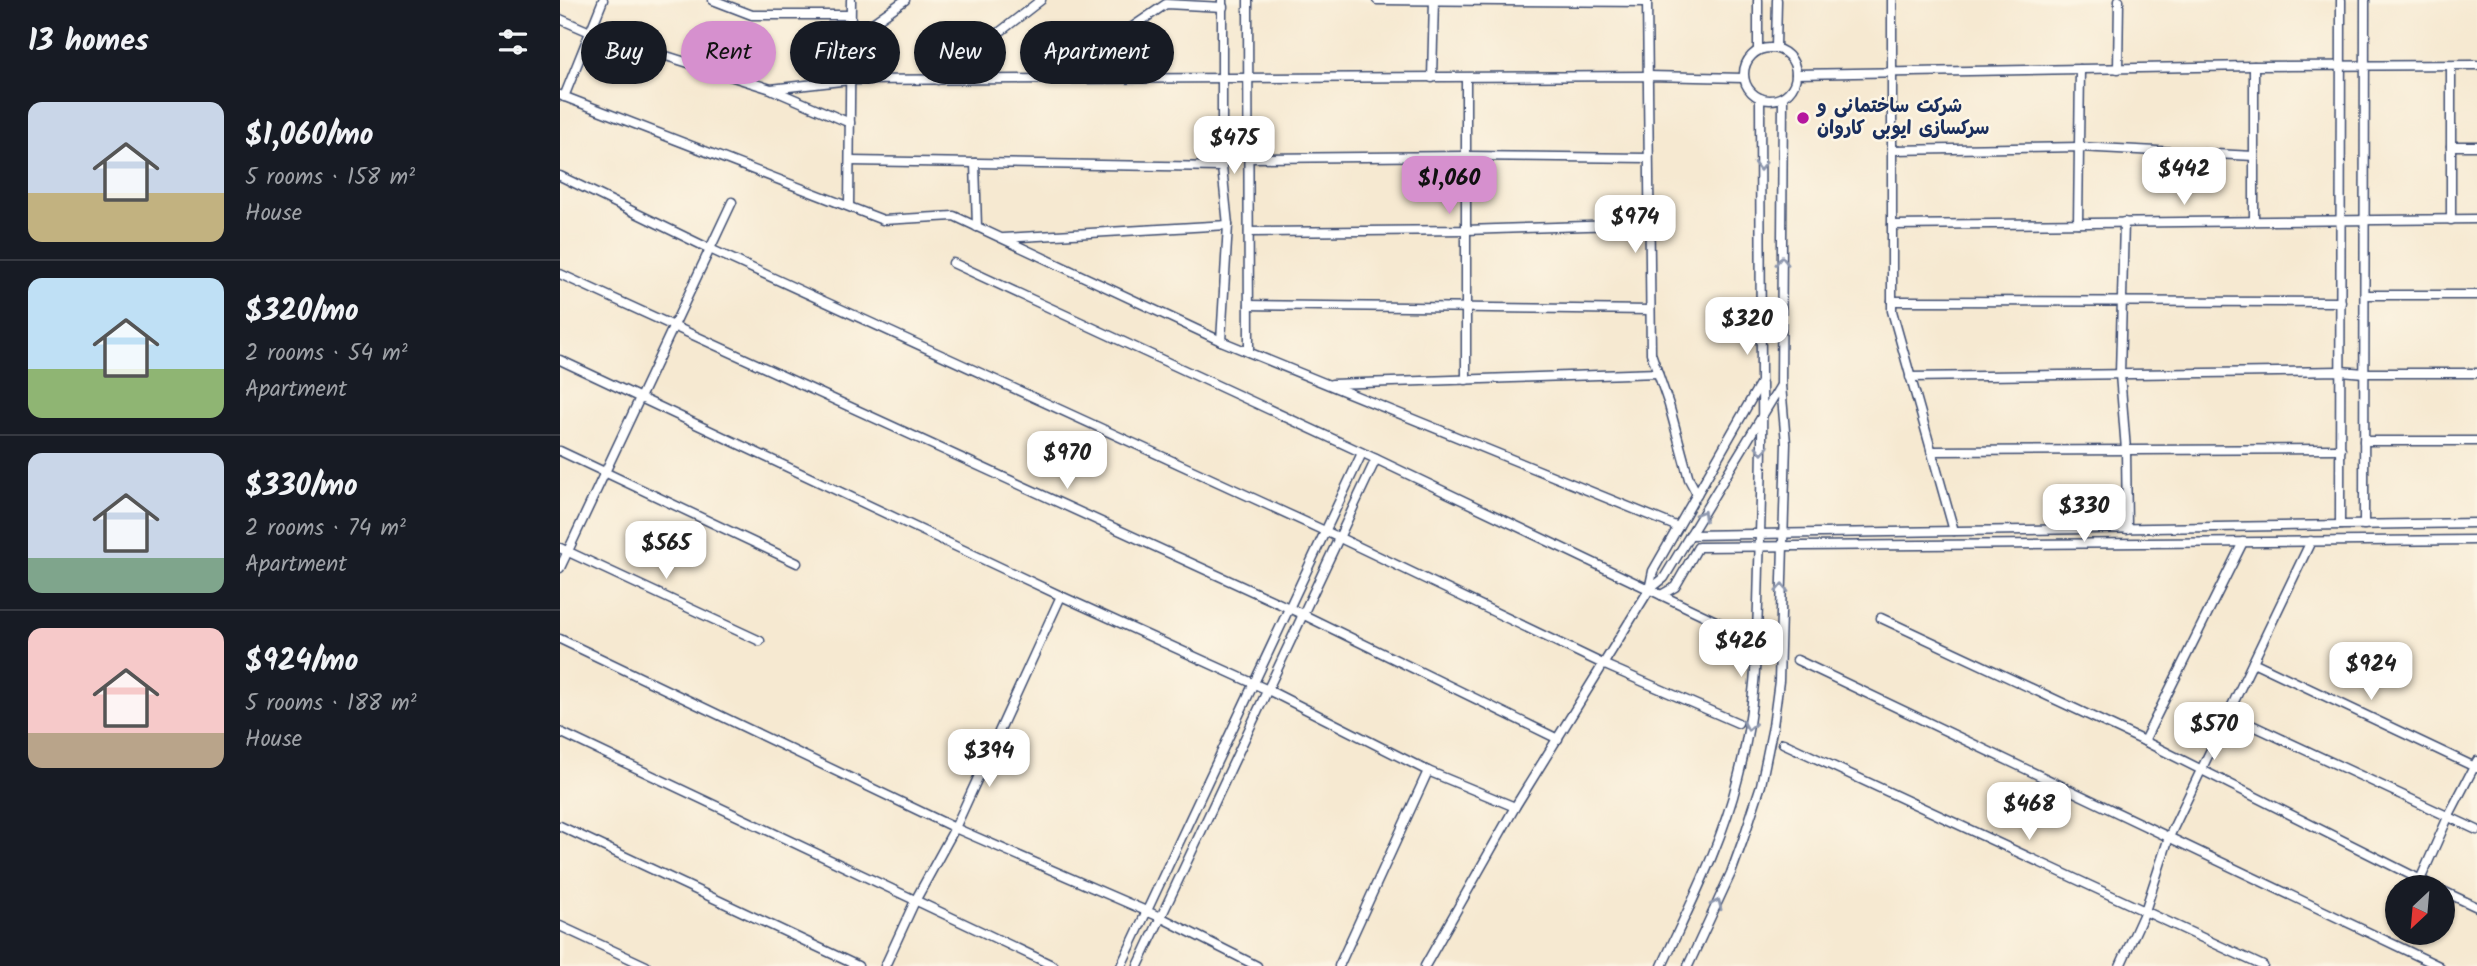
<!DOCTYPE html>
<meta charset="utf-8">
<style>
body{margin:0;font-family:Kalam,"Playpen Sans Arabic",sans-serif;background:#242831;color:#f1f3f6;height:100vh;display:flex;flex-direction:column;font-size:26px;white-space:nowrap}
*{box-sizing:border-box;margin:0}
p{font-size:23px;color:#9ea1a6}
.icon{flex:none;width:38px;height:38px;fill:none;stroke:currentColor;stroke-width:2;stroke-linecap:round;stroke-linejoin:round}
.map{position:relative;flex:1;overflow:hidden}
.panel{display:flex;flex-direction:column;background:#171b24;width:560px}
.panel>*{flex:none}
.guide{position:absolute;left:21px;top:21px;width:665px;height:63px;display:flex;gap:14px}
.needle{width:46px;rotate:206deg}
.tools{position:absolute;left:1825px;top:875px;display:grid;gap:14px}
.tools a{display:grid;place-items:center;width:70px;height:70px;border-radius:50%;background:#171b24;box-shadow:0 2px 5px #0004;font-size:35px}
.price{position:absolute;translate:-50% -60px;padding:0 16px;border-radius:14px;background:#fff;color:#222;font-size:23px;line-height:46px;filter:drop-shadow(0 2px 4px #0008)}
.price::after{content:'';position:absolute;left:50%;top:42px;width:21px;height:16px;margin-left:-10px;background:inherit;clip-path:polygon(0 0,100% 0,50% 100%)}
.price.selected{background:#d690ce;color:#111}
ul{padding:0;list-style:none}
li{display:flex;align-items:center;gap:21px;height:175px;padding:0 28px}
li+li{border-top:2px solid #363941}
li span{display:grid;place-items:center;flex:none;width:196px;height:140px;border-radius:14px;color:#555}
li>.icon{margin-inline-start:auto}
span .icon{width:84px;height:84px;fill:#fffc;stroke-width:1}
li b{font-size:30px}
h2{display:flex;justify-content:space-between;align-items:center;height:84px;padding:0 28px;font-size:30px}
.pill{padding:0 24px;border-radius:32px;background:#171b24;box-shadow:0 2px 5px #0004;font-size:24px;line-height:63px}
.pill.selected{background:#d690ce;color:#111}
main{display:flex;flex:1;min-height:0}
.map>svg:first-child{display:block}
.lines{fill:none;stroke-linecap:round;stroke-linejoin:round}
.minor-casing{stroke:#3c4b6f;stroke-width:11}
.minor{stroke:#fff;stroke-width:8}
.oneway{stroke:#8d97ae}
.poi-dot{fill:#b5179e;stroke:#fcf5e5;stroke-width:2.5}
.labels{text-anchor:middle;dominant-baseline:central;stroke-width:5;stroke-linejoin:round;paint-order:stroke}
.poi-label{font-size:19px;font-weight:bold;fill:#1b2f5e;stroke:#fcf5e5;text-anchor:start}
</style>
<main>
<section class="panel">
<h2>13 homes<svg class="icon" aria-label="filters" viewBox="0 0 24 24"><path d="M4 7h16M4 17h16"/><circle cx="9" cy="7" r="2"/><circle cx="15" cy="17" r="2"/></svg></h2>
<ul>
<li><span style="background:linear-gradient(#c9d6e8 65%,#c2b280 0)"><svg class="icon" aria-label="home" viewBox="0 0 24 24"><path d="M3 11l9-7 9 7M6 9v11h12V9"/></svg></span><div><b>$1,060/mo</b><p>5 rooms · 158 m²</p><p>House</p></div></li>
<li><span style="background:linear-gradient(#bfe0f5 65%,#8fb573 0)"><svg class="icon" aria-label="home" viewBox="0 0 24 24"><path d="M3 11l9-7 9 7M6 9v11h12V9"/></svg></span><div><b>$320/mo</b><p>2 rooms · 54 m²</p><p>Apartment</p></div></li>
<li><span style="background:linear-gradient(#c9d6e8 75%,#7fa58c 0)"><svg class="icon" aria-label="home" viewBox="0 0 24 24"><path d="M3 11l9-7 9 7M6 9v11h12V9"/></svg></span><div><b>$330/mo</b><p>2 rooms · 74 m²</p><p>Apartment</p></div></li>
<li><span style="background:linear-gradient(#f6c9c9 75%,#b9a48a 0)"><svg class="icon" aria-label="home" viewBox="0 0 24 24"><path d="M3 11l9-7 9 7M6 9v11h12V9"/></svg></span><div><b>$924/mo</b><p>5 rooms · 188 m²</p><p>House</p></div></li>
</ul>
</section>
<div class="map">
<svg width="1917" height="966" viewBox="0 0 1917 966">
<rect width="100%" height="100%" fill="#fcf5e5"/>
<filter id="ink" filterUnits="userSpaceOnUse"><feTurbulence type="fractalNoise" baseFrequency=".0143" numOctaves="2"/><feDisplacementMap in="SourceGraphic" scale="14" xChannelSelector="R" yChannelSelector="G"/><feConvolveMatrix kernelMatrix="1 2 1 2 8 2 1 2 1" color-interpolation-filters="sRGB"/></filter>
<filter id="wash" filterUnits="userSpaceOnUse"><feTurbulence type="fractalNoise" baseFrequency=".00686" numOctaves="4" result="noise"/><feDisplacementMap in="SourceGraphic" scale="28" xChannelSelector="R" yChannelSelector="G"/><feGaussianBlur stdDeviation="1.57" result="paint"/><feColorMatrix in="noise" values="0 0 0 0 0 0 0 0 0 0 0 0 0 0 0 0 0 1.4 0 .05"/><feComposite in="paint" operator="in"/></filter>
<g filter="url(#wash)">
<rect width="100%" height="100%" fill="#f6e9d1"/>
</g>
<g filter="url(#ink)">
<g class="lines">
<defs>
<g id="minor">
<path d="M 153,0 L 192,15 L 290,15"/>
<path d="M 688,0 L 689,352"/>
<path d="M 817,0 L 1087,2"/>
<path d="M 1087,0 L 1091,353 L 1109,405 L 1129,479 L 1137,494"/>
<path d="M 1198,0 L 1198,50"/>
<path d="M 1332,0 L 1332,311 L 1394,531"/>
<path d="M 0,19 L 30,32 L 211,89 L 290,80 L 1088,76 L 1184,78"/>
<path d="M 290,39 L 345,0"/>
<circle cx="1210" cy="74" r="26"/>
<path d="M 1216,48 L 1217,0"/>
<path d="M 1694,66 L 1694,221"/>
<path d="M 1891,66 L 1891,220"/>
<path d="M 1558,69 L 1559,0"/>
<path d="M 1236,74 L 1694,66 L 1917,65"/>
<path d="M 872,78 L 874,0"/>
<path d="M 496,79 L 606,4 L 663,7"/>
<path d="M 378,80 L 481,0"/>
<path d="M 213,90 L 290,123"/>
<path d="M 0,95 L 323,220 L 394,216 L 661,341 L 1118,527"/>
<path d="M 4,97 L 43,0"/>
<path d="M 1891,146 L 1917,146"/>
<path d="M 1333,150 L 1519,147 L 1694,156"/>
<path d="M 689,158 L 906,156 L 1088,158"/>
<path d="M 290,161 L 662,167"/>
<path d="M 415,163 L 417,227"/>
<path d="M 0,176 L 150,249 L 780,538 L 1045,665 L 1178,723"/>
<path d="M 289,206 L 291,0"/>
<path d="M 1564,222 L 1560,374 L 1566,450 L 1567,529"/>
<path d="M 1518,223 L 1520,69"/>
<path d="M 1332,225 L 1917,219"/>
<path d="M 689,232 L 906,230 L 1089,224"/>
<path d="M 444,238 L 668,225"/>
<path d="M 393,263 L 816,459 L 1101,595 L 1115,587 L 1138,547 L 1917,540"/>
<path d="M 0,274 L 742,614 L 998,739"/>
<path d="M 1805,295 L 1917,295"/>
<path d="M 1332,301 L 1781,302"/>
<path d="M 689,305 L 1090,310"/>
<path d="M 661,341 L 668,225 L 662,167 L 662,0"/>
<path d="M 0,360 L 501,596 L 708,690 L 868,771 L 955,807"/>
<path d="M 1350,377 L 1781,371 L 1804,373 L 1917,373"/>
<path d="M 906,380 L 906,79"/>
<path d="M 772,384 L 1098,373"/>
<path d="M 1804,441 L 1917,441"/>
<path d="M 0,451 L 237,563"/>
<path d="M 1371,451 L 1781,449"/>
<path d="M 1780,525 L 1781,0"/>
<path d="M 1804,525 L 1805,0"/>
<path d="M 1130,535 L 1917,523"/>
<path d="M 0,548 L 200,641"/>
<path d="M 0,568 L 172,202"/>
<path d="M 1089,590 L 1104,578 L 1221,385 L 1223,97"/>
<path d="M 1101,595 L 1183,634"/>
<path d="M 1321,618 L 1584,741 L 1875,887"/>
<path d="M 0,639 L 395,828 L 600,917 L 697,966"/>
<path d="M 1237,660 L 1879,966"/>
<path d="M 1693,662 L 1917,768"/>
<path d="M 1668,714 L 1917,830"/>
<path d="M 0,732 L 494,966"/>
<path d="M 1584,741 L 1683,542"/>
<path d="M 1223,743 L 1703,966"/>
<path d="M 0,826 L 298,966"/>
<path d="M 1860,880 L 1889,815 L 1917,761"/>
<path d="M 1883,891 L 1917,907"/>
<path d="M 0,926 L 86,966"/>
<path d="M 325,966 L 355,901 L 395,828 L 501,596"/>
<path d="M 561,966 L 802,453"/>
<path d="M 578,966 L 816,459"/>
<path d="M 779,966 L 868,771"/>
<path d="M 865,966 L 955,807 L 1089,590 L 1093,571 L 1201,382 L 1200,98"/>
<path d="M 1102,966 C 1130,905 1162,844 1178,778 C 1197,706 1197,640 1199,566 C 1201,506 1203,445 1202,384"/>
<path d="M 1128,966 L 1171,873 L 1183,840 L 1201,785 L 1213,726 L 1219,681 L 1226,443 L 1221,385"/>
<path d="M 1560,966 L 1585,911 L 1609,837 L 1751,541"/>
</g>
</defs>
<use href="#minor" class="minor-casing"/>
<use href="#minor" class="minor"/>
</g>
<defs><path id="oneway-chevron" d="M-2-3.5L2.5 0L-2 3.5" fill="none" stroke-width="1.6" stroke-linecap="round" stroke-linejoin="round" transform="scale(1.75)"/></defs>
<g class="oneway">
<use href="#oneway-chevron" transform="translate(1200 166) rotate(90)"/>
<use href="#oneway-chevron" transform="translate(1222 261) rotate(-90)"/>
<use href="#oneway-chevron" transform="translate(1202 450) rotate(91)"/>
<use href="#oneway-chevron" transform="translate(1142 515) rotate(-59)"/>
<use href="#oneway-chevron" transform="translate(1222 588) rotate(-88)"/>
<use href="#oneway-chevron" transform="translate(1189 726) rotate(100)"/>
<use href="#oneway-chevron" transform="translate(1157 904) rotate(-65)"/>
</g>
</g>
<circle class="poi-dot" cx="1243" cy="118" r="7"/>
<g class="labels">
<g class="poi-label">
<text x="1257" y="107">شرکت ساختمانی و<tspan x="1257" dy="22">سرکسازی ایوبی کاروان</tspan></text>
</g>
</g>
</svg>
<div class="tools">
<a><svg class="needle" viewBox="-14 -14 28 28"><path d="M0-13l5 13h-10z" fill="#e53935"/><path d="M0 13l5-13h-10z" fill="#9ea1a6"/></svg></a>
</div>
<b class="price" style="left:674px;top:176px">$475</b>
<b class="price" style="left:1624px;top:207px">$442</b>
<b class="price selected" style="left:889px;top:216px">$1,060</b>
<b class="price" style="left:1075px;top:255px">$974</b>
<b class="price" style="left:1187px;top:357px">$320</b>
<b class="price" style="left:507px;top:491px">$970</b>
<b class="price" style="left:1524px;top:544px">$330</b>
<b class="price" style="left:106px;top:581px">$565</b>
<b class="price" style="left:1181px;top:679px">$426</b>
<b class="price" style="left:1811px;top:702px">$924</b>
<b class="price" style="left:1654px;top:762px">$570</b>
<b class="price" style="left:429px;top:789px">$394</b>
<b class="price" style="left:1469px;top:842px">$468</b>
<div class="guide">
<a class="pill">Buy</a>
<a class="pill selected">Rent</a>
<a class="pill">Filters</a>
<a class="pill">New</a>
<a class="pill">Apartment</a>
</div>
</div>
</main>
